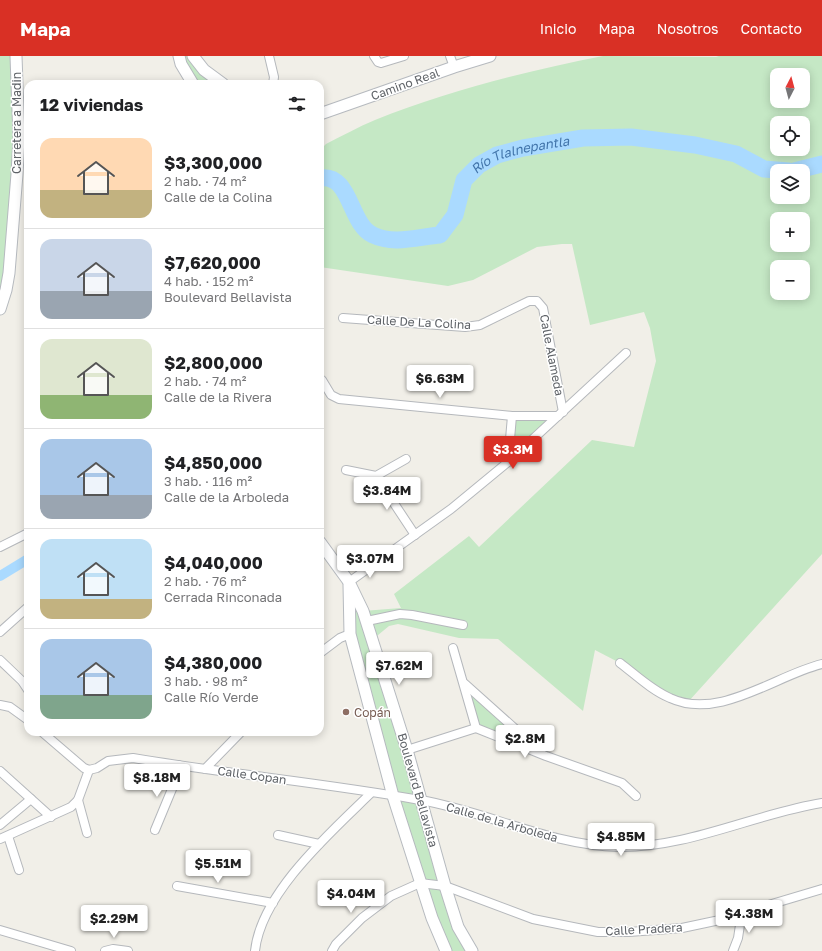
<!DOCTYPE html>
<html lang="es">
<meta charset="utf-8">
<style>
body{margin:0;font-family:"Golos Text",sans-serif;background:#f2f2f2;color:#202124;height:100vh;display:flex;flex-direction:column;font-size:15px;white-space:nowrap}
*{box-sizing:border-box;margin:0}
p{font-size:13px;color:#757577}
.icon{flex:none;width:22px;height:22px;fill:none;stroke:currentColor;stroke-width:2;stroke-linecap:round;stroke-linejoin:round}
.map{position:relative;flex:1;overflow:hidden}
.sheet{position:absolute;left:24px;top:24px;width:300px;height:656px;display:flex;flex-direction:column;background:#fff;border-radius:12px;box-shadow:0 2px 10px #0003}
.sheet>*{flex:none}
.needle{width:26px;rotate:6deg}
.tools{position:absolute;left:770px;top:12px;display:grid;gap:8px}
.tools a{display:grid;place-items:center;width:40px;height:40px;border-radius:8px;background:#fff;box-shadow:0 2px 10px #0003;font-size:20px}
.price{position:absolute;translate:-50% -34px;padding:0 9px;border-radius:4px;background:#fff;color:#222;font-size:13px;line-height:26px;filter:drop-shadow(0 1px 2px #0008)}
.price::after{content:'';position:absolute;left:50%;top:24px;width:12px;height:9px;margin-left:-6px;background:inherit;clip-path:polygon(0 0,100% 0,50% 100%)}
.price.on{background:#d93025;color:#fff}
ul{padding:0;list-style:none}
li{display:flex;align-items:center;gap:12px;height:100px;padding:0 16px}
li+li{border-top:1px solid #e0e0e0}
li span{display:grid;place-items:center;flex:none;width:112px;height:80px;border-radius:12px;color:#555}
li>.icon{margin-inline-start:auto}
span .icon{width:48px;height:48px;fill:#fffc;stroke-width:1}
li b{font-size:17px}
h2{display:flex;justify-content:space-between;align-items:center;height:48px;padding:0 16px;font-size:17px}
header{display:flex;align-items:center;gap:24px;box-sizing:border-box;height:56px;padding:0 20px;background:#d93025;color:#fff}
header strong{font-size:19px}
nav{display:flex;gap:22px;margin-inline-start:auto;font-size:14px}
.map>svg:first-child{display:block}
.green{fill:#c5e8c5;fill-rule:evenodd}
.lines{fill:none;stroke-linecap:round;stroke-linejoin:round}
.canal{stroke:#aadaff;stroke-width:10}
.river{stroke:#aadaff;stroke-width:17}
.street-casing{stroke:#b5b8bc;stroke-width:10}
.secondary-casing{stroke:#b6babf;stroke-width:13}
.street{stroke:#fff;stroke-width:8}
.secondary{stroke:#fff;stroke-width:11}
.education-dot{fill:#8d6e63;stroke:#fff;stroke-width:1.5}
.labels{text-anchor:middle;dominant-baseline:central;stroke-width:3;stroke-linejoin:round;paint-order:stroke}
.street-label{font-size:12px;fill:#5f6368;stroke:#fff}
.education-label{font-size:12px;fill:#785e54;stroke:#fff;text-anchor:start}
.water-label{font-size:13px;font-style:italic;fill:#4174aa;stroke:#fff}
</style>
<header>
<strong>Mapa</strong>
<nav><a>Inicio</a><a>Mapa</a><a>Nosotros</a><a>Contacto</a></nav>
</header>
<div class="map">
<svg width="822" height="895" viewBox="0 0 822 895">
<rect width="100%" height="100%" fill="#f1efe8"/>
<g class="green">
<path d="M 0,0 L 16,0 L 19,82 L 0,253 Z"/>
<path d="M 179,0 L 193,0 L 223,28 L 193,28 Z"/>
<path d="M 603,0 L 716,1 L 719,0 L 822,0 L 822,498 L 688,646 L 671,643 L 620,607 L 595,594 L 583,655 L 498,583 L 459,582 L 398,568 L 389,570 L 372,584 L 445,830 L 472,895 L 446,895 L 350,578 L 349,526 L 363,555 L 401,552 L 394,538 L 469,480 L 479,491 L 592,384 L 634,391 L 656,305 L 650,272 L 644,256 L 590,269 L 572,188 L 562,188 L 537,191 L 473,224 L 448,230 L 320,211 L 320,94 L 326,88 C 342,80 358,71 375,64 C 448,35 526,15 603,0 ZM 777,19 L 803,19 L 803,45 L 777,45 ZM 777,67 L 803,67 L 803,93 L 777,93 ZM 777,115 L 803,115 L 803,141 L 777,141 ZM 777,163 L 803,163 L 803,189 L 777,189 ZM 777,211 L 803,211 L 803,237 L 777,237 Z"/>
<path d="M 512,360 L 558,360 L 508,406 Z"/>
<path d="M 464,627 L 546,700 L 476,672 Z"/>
</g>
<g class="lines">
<path class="canal" d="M 0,520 L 28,503"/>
<g class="river">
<path d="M 794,115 L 822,108"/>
<path id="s1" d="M 320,122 C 351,117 349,168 373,179 C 393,189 418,181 440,179 L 455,159 L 464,124 L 479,109 L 497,99 L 523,92 L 583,82 L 631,81 L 695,89 L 736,98 L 764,113 L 789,115"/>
</g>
<defs>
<g id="street">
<path d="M 269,0 L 274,21 L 273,28"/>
<path d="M 374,0 L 378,6 L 381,7 L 404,0"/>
<path d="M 450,0 L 454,11"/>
<path d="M 343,262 L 465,271 L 480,269 L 529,245 L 537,245 L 543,252 L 563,356"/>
<path d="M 322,324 L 331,339 L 339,343 L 512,360 L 558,360"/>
<path d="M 508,406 L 512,360"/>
<path d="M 346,414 L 376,420 L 406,403"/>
<path d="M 376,420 L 415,479"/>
<path d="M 0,491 L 28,477"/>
<path d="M 349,526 L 451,453 L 508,406 L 626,297"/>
<path d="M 367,565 L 400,558 L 412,559 L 463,569"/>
<path d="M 0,576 L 28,551"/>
<path d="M 453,592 L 476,672 L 546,700 L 622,727 L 636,740"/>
<path d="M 320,597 L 340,582 L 350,578"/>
<path d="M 0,604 L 22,625 L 28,634"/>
<path d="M 620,607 C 636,619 651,634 670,642 C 719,665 776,619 822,608"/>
<path d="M 465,628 L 541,696"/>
<path d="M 0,649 L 10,651 L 28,664"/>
<path d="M 42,676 L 84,712 L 89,714"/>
<path d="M 407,694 L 476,672"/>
<path d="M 205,713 L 241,676"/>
<path d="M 89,714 L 97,712 L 108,705 L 133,702 C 228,718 325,727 420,744 C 486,755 551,790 619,791 C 688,792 754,758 822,747"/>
<path d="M 0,715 L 51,761"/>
<path d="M 78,744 L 87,777"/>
<path d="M 0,769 L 31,743"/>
<path d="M 155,774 L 172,733 L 179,709"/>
<path d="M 278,779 L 319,788"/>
<path d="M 8,780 L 19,814"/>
<path d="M 0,783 L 71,751 L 78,744 L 89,714"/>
<path d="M 177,830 L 273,847"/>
<path d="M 0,874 L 71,895"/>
<path d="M 105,895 L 113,893 L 128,895"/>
<path d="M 255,895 C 261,837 331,776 371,737"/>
<path d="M 332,895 L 336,888 L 362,862 L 391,840 L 420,827 L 445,830 L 533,863 L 598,876 L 629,876 L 682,872 L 715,865 L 822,833"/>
<path d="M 733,895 L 738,882 L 742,856"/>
</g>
<g id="secondary">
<path d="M 179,0 L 181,8 L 193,28"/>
<path d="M 193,0 L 204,14 L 223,28"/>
<path d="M 320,58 L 454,11 L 490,0"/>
<path d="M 0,253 L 6,234 L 9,217 L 17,118 L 19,82 L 16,0"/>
<path d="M 320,486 L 349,526 L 363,555 L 407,694 L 445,830 L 458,871 L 472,895"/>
<path d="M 349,529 L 350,578 L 393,740 L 432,862 L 446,895"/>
</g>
</defs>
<use href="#street" class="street-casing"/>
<use href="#secondary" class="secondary-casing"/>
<use href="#street" class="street"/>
<use href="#secondary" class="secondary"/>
</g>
<circle class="education-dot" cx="346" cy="656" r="4"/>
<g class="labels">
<g class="street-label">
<text transform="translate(405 28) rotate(-20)">Camino Real</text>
<text transform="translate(16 67) rotate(-90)">Carretera a Madin</text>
<text transform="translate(419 266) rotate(3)">Calle De La Colina</text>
<text transform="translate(552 299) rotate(79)">Calle Alameda</text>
<text transform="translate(252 719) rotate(8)">Calle Copan</text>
<text transform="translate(418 734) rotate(74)">Boulevard Bellavista</text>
<text transform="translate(502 766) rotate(16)">Calle de la Arboleda</text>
<text transform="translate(644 873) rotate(-3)">Calle Pradera</text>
</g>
<g class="education-label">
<text x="354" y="656">Copán</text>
</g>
<g class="water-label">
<text stroke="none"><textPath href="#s1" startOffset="276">Río Tlalnepantla</textPath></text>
</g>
</g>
</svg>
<div class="tools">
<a><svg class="needle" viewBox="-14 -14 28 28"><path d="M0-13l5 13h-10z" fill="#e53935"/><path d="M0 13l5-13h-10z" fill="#757577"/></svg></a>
<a><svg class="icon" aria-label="locate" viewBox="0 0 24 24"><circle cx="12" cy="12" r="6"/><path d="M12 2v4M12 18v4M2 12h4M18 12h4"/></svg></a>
<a><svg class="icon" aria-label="layers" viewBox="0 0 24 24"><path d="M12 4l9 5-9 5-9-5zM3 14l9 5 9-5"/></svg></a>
<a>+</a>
<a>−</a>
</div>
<b class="price" style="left:440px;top:343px">$6.63M</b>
<b class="price on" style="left:513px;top:414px">$3.3M</b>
<b class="price" style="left:387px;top:455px">$3.84M</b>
<b class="price" style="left:370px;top:523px">$3.07M</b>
<b class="price" style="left:399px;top:630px">$7.62M</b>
<b class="price" style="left:525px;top:703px">$2.8M</b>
<b class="price" style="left:157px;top:742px">$8.18M</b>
<b class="price" style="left:621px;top:801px">$4.85M</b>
<b class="price" style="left:218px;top:828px">$5.51M</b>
<b class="price" style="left:351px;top:858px">$4.04M</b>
<b class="price" style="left:749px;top:878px">$4.38M</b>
<b class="price" style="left:114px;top:883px">$2.29M</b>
<section class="sheet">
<h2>12 viviendas<svg class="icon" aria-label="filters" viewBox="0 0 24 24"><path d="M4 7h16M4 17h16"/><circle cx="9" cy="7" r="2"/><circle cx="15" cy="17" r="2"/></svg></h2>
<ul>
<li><span style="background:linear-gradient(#ffd9b3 65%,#c2b280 0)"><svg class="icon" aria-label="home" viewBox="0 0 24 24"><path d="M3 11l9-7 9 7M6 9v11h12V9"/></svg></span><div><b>$3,300,000</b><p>2 hab. · 74 m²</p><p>Calle de la Colina</p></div></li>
<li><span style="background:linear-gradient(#c9d6e8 65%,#9aa5b1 0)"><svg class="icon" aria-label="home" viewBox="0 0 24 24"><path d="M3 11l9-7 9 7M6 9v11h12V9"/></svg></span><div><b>$7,620,000</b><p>4 hab. · 152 m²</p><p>Boulevard Bellavista</p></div></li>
<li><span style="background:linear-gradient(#dfe7d0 70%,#8fb573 0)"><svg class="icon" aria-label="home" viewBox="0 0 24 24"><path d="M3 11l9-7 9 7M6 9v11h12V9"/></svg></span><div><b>$2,800,000</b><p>2 hab. · 74 m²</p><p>Calle de la Rivera</p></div></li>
<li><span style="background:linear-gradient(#a9c7e8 70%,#9aa5b1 0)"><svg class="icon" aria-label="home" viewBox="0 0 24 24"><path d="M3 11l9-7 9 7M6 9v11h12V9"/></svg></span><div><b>$4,850,000</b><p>3 hab. · 116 m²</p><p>Calle de la Arboleda</p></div></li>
<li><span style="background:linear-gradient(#bfe0f5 75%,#c2b280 0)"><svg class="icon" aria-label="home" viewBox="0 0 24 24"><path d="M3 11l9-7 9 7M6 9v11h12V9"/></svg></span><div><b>$4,040,000</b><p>2 hab. · 76 m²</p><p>Cerrada Rinconada</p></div></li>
<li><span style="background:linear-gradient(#a9c7e8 70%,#7fa58c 0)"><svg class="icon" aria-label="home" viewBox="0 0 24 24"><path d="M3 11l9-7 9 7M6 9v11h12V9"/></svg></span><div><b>$4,380,000</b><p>3 hab. · 98 m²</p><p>Calle Río Verde</p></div></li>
</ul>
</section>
</div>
